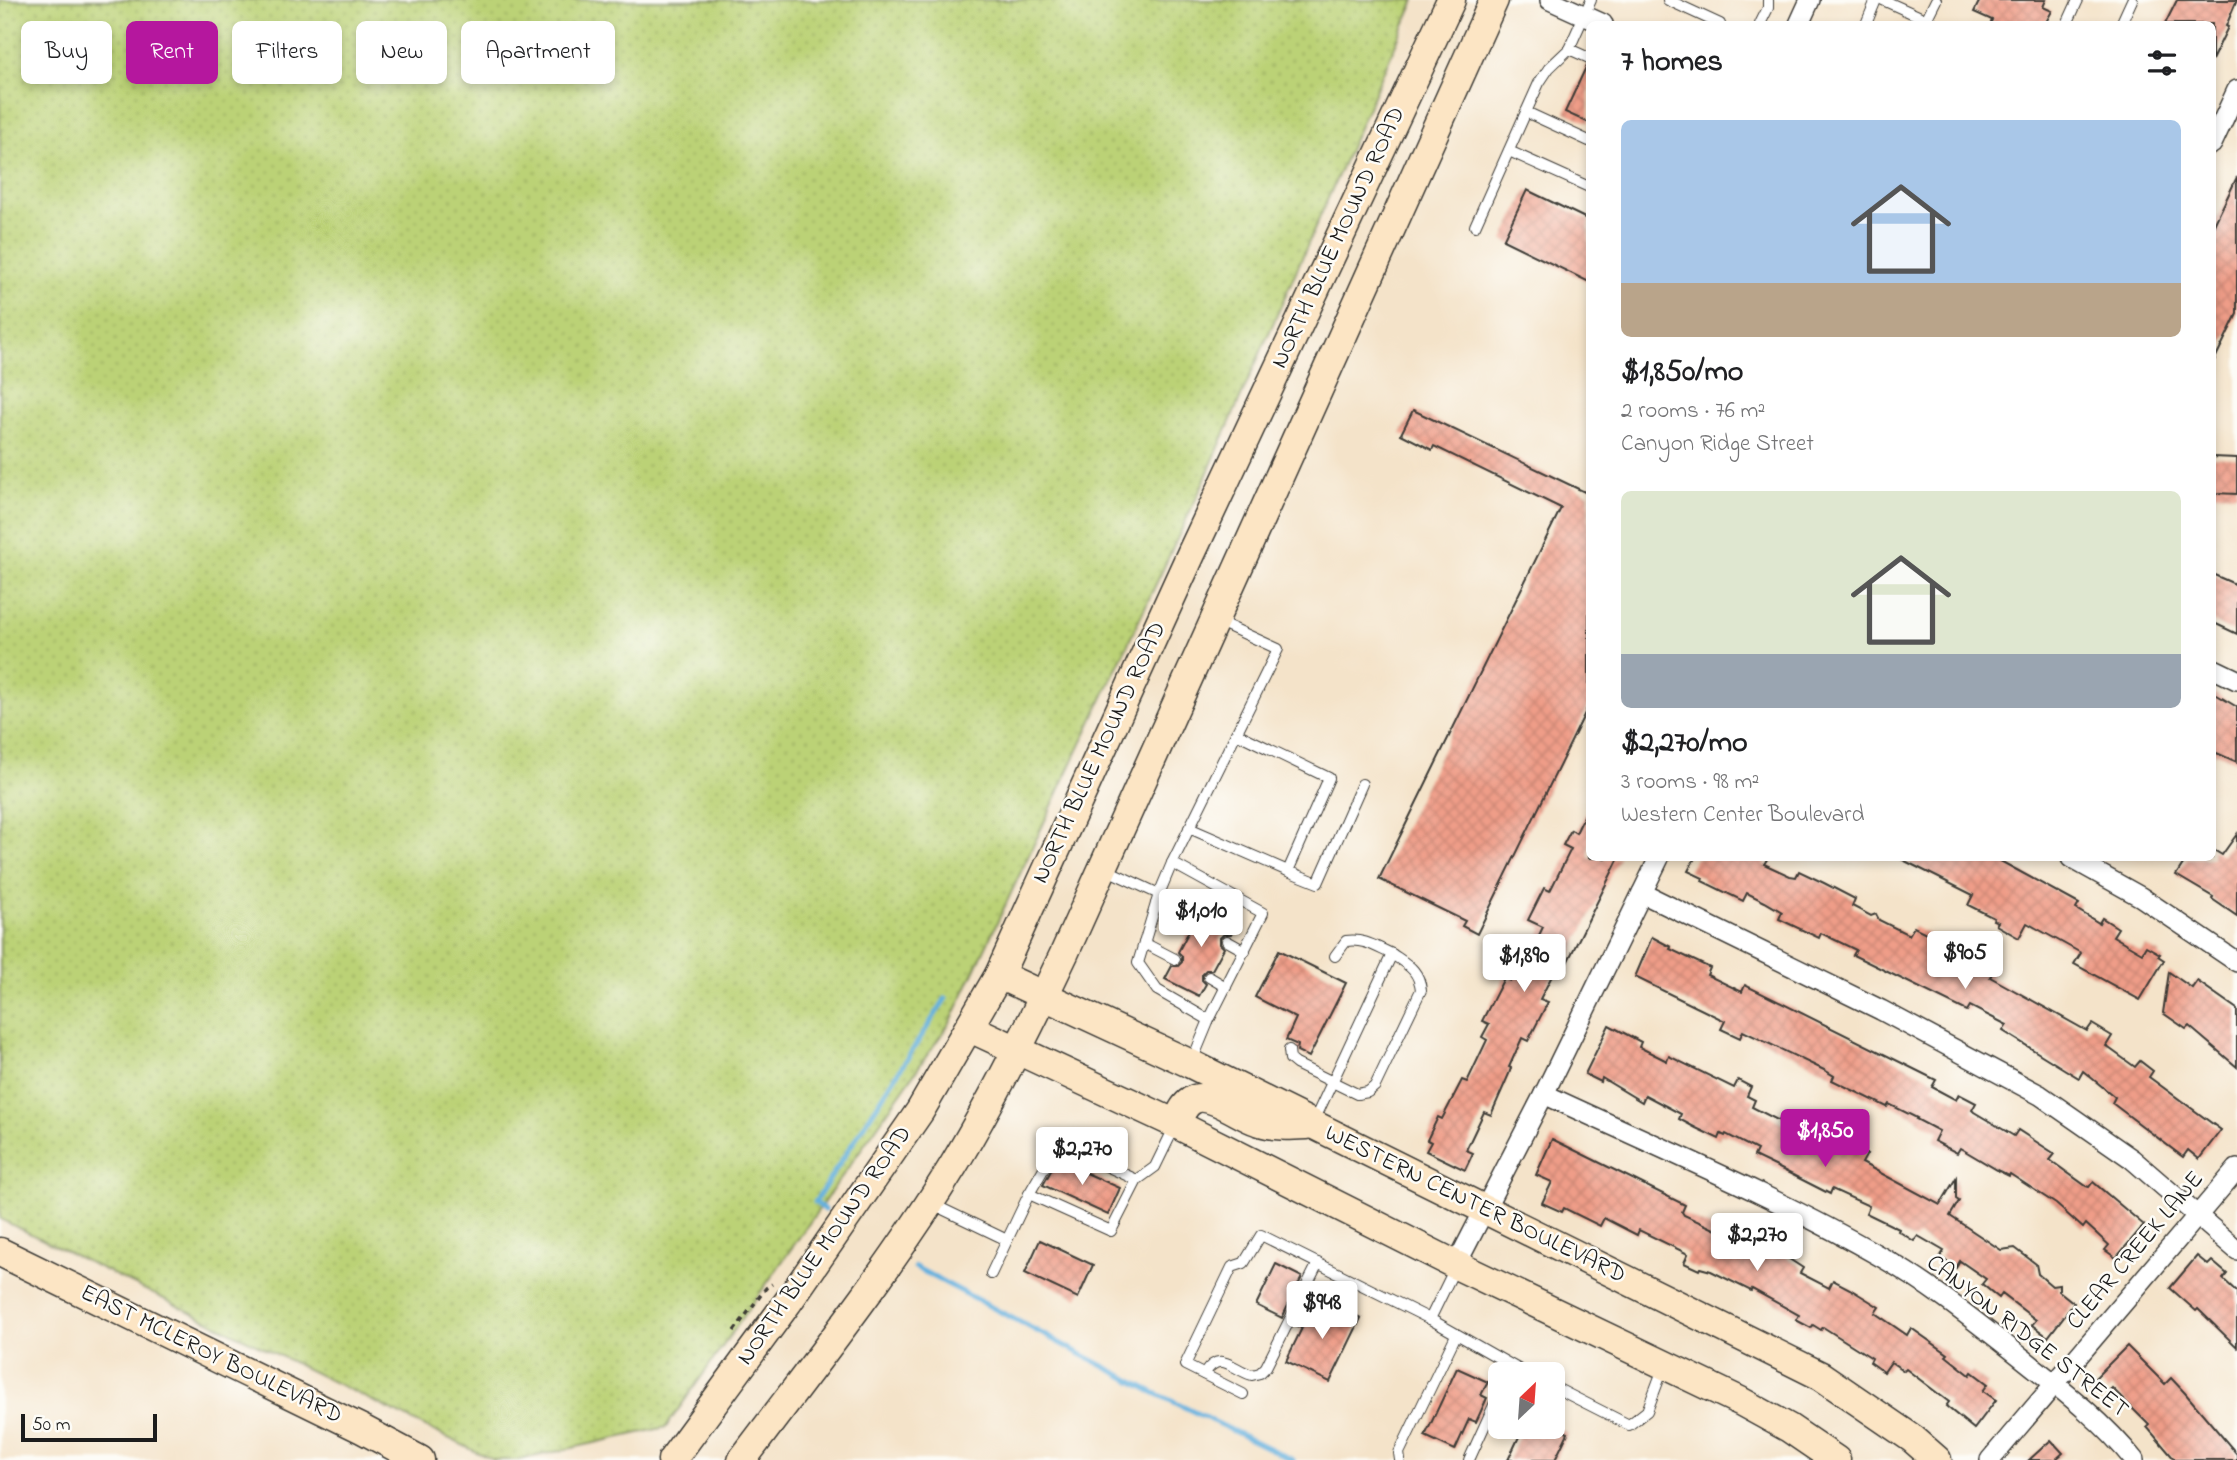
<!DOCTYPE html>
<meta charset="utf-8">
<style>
body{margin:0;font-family:"Indie Flower",sans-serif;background:#f2f2f2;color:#202124;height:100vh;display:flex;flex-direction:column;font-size:26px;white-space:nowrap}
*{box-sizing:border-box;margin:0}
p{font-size:23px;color:#757577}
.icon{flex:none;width:38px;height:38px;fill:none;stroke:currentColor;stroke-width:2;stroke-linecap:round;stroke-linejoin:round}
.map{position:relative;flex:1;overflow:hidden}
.sheet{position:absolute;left:1586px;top:21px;width:630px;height:840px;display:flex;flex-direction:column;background:#fff;border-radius:10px;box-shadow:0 4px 10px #0003}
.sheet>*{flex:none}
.hud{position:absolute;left:21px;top:21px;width:665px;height:63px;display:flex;gap:14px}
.needle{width:46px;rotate:25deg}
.controls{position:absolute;left:1488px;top:1362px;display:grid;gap:14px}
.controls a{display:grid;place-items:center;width:77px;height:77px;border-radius:10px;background:#fff;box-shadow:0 4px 10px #0003;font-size:35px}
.scale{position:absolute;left:21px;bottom:18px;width:136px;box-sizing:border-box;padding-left:7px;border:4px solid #1c1c1c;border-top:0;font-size:19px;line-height:24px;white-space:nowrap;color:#1c1c1c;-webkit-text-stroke:5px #fdfcf7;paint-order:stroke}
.price{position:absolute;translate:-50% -60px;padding:0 16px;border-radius:7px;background:#fff;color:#222;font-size:23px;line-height:46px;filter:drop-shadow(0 2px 4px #0008)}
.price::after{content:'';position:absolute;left:50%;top:42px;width:21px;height:16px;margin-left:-10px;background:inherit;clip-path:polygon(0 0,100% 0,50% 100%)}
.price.active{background:#b5179e;color:#fff}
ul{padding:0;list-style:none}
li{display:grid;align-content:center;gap:14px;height:371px;padding:0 35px}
li span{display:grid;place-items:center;height:217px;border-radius:10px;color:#555}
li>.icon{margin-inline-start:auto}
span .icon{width:126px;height:126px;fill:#fffc;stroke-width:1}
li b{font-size:30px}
h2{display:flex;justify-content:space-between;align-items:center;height:84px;padding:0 35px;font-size:30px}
.chip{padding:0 24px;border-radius:10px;background:#fff;box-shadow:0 4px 10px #0003;font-size:24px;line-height:63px}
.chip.active{background:#b5179e;color:#fff}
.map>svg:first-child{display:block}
.grass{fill:url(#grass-dots);stroke:#6c7749;stroke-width:2}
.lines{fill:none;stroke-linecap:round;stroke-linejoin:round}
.stream{stroke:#65b1de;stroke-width:5}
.building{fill:url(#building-cross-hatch)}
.service-casing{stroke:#3c3a36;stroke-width:12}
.minor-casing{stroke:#3c3a36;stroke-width:22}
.secondary-casing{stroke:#3c3a36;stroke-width:31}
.path{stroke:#3c3a36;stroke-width:3.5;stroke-dasharray:5 5;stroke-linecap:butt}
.service{stroke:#fff;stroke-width:10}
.minor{stroke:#fff;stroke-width:19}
.secondary{stroke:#fce5c4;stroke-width:28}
.labels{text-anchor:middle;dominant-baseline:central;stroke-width:5;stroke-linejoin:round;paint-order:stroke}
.street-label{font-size:24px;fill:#1c1c1c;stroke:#fdfcf7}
</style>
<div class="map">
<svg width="2237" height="1460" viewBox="0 0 2237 1460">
<defs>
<pattern id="grass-dots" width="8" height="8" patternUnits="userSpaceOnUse" patternTransform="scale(1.75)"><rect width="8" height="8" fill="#bbd276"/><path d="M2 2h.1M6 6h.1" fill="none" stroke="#a0b466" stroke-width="1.8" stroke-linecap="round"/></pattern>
<pattern id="building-cross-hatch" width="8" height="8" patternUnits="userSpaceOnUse" patternTransform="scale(1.75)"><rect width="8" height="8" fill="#ef9d88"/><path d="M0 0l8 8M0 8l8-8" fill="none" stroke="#cc8775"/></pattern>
</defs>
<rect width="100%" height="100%" fill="#fdfcf7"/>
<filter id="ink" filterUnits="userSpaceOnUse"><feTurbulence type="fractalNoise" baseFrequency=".0143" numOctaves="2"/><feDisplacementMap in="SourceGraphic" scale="14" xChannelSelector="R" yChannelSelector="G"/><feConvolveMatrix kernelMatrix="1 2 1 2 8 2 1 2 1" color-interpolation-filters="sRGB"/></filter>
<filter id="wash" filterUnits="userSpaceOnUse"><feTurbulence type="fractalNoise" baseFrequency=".00686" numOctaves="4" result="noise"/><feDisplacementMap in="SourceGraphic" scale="28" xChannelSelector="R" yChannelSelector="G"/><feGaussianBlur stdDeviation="1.57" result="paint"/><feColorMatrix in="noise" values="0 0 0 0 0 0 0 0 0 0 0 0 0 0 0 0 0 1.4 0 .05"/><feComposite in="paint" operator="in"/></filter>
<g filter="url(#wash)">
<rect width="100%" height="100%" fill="#f4e3c9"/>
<path class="grass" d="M 0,0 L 1415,0 L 1201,488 L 951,1021 L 666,1427 L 518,1460 L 493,1460 L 0,1219 Z"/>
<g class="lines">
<g class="stream">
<path d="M 825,1210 L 815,1202 L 946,998"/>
<path d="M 915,1267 L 1151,1391 L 1293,1460"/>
</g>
</g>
<g id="blocks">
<g class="building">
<path d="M 1980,0 L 2046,0 L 2043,7 L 2052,11 L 2045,24 L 1990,24 L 1992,20 L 1974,12 Z"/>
<path d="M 2177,0 L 2237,0 L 2226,26 L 2228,27 L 2212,60 L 2212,24 L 2165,24 Z"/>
<path d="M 1587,65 L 1589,65 L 1589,123 L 1565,112 Z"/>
<path d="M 2237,177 L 2237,314 L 2212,365 L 2212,229 Z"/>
<path d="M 1527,190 L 1589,220 L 1589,282 L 1503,240 Z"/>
<path d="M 1413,410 L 1589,494 L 1589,705 L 1477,934 L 1462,926 L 1465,921 L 1379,879 L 1561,508 L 1434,446 L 1432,450 L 1401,434 Z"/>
<path d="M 2212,457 L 2237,458 L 2237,494 L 2214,493 Z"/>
<path d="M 2212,574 L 2237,585 L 2237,634 L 2212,622 Z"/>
<path d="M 2212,692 L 2237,707 L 2237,762 L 2212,751 Z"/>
<path d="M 1589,806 L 1589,858 L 1619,858 L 1562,973 L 1555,970 L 1540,999 L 1548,1002 L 1528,1041 L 1522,1038 L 1509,1067 L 1511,1068 L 1509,1074 L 1491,1115 L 1484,1112 L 1466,1150 L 1473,1153 L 1465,1170 L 1426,1151 L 1431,1142 L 1427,1140 L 1438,1117 L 1442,1119 L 1462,1080 L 1467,1082 L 1487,1040 L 1482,1037 L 1489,1024 L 1482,1021 L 1504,978 L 1510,981 L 1517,968 L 1522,971 L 1543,927 L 1528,920 L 1544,888 L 1550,891 L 1571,849 L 1563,845 L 1571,830 L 1576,833 Z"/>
<path d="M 2237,834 L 2237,916 L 2212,899 L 2213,897 L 2176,875 L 2187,858 L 2212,858 L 2212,849 L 2222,855 Z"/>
<path d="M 1695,858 L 1768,858 L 1764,864 L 1790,876 L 1796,877 L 1799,871 L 1824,883 L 1855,899 L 1852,906 L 1871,916 L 1876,914 L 1879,920 L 1909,935 L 1914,927 L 1996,967 L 1990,977 L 2087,1031 L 2092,1024 L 2112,1036 L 2106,1046 L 2135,1067 L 2140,1061 L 2153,1071 L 2149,1077 L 2221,1130 L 2199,1159 L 2188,1150 L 2183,1157 L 2112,1103 L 2115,1097 L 2083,1071 L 2079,1078 L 2064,1069 L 2003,1031 L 2007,1025 L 1970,1006 L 1967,1011 L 1853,955 L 1856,950 L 1821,933 L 1819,938 L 1779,919 L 1782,912 L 1765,902 L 1747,893 L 1743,901 L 1702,881 L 1703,878 L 1688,871 Z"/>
<path d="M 1899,858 L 1995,858 L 2079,904 L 2076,909 L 2099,923 L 2102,918 L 2118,928 L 2113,936 L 2142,953 L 2146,946 L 2160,954 L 2158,956 L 2164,960 L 2140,1000 L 2074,964 L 2081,953 L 2027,923 L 2019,938 L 1996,925 L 1998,922 L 1993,920 L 1994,918 L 1968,905 L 1973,895 Z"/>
<path d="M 1204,903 L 1238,920 L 1231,934 L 1224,934 L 1220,938 L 1220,944 L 1224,948 L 1212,970 L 1206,970 L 1202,974 L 1202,980 L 1206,984 L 1199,996 L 1165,979 L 1172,966 L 1178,966 L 1182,962 L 1182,956 L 1178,952 L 1190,929 L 1195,930 L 1200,927 L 1201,922 L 1197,916 Z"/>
<path d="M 1652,937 L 1671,947 L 1670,949 L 1710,968 L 1707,975 L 1742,992 L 1745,985 L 1936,1080 L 1932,1087 L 1956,1100 L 1959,1094 L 1976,1103 L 1972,1110 L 1974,1112 L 2014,1136 L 2018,1130 L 2055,1154 L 2050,1160 L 2086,1186 L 2089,1187 L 2093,1182 L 2144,1225 L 2116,1258 L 2105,1250 L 2109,1245 L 2086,1224 L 2083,1228 L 2056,1204 L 2010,1174 L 2009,1176 L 1999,1171 L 1960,1148 L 1957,1153 L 1934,1141 L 1939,1131 L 1916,1119 L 1917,1118 L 1889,1104 L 1887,1107 L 1832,1080 L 1834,1076 L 1824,1070 L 1743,1031 L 1740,1038 L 1721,1029 L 1725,1021 L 1635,977 Z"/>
<path d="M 1279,950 L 1346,983 L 1309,1057 L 1297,1051 L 1298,1045 L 1286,1040 L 1296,1018 L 1255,997 Z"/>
<path d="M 2169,972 L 2192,988 L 2197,981 L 2237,1009 L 2237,1067 L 2189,1026 L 2186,1029 L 2163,1013 Z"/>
<path d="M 1609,1025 L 1641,1042 L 1639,1047 L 1667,1061 L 1669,1056 L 1734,1088 L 1738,1080 L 1751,1087 L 1747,1096 L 1755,1100 L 1752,1107 L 1799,1131 L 1801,1127 L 1849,1150 L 1851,1147 L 1867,1154 L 1862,1163 L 1940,1205 L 1956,1178 L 1956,1199 L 1959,1201 L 1950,1216 L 2001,1250 L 2015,1248 L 2036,1264 L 2038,1274 L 2052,1286 L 2059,1285 L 2059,1291 L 2074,1303 L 2048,1337 L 2032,1325 L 2036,1320 L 2002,1294 L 1999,1298 L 1982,1284 L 1986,1279 L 1960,1261 L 1956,1268 L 1940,1257 L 1944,1251 L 1918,1236 L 1914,1241 L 1898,1231 L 1899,1229 L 1866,1213 L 1869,1206 L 1832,1189 L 1830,1194 L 1777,1167 L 1754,1156 L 1757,1150 L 1726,1134 L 1725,1136 L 1721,1134 L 1719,1139 L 1696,1128 L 1679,1119 L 1681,1114 L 1645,1095 L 1642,1102 L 1602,1078 L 1601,1082 L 1585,1074 Z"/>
<path d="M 1552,1139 L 1685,1205 L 1682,1212 L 1684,1215 L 1716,1230 L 1719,1222 L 1777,1251 L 1803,1268 L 1800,1273 L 1829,1288 L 1833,1280 L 1850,1289 L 1879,1307 L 1875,1313 L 1907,1335 L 1911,1328 L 1948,1354 L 1946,1356 L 1970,1375 L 1972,1372 L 1988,1384 L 1983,1391 L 1996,1400 L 1974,1429 L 1946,1406 L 1949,1402 L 1906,1369 L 1904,1371 L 1891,1362 L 1884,1372 L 1870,1362 L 1872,1358 L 1823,1327 L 1821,1330 L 1813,1325 L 1811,1328 L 1796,1320 L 1799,1315 L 1752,1289 L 1751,1291 L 1711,1271 L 1700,1268 L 1699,1270 L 1684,1263 L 1688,1254 L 1639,1230 L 1637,1235 L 1604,1218 L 1600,1226 L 1564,1208 L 1562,1212 L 1542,1203 L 1552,1182 L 1536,1175 Z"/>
<path d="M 1057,1160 L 1120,1188 L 1108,1215 L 1043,1185 Z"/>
<path d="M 1040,1240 L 1093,1265 L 1078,1298 L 1025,1273 Z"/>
<path d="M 2197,1256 L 2208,1265 L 2212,1261 L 2227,1274 L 2223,1279 L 2237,1292 L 2237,1347 L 2198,1309 L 2196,1311 L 2170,1288 Z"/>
<path d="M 1276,1264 L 1302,1277 L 1282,1318 L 1256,1305 Z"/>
<path d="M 1307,1302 L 1340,1318 L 1344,1310 L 1361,1318 L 1330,1382 L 1286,1361 L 1302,1328 L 1295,1325 Z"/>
<path d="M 2127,1346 L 2165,1384 L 2171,1378 L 2185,1393 L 2237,1454 L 2237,1460 L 2175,1460 L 2147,1427 L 2149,1425 L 2112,1388 L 2108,1392 L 2095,1378 Z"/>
<path d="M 1457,1368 L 1488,1382 L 1481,1395 L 1487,1398 L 1476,1422 L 1469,1419 L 1455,1450 L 1425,1436 Z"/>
<path d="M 1524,1426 L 1554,1426 L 1568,1433 L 1555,1460 L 1508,1460 Z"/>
<path d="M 2051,1440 L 2063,1453 L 2055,1460 L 2029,1460 Z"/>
</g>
</g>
</g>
<g filter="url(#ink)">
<use href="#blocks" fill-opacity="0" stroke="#3c3a36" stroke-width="2"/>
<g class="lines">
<defs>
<g id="service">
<path d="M 1668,0 L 1720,24"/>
<path d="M 1883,0 L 1936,24"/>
<path d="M 1926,20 L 1936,0"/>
<path d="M 1760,24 L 1768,8 L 1768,0"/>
<path d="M 1866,24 L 1876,0"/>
<path d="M 2067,24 L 2078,0"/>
<path d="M 2121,24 L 2132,0"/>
<path d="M 1569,49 L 1589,58"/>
<path d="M 1589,141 L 1526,112 L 1539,83 L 1549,68 L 1569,49 L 1591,0"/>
<path d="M 1509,151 L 1589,187"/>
<path d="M 1475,226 L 1526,112"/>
<path d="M 1189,828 L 1288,871 L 1329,778 L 1236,733"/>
<path d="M 1172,863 L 1278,649 L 1215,620"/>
<path d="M 1105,869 L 1159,894"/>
<path d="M 1288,871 L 1318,883 L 1362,784"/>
<path d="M 1156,904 L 1194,923"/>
<path d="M 1227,941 L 1245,951"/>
<path d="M 1144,943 L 1175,959"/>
<path d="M 1209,977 L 1226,987"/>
<path d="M 1289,1050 L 1290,1059 L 1296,1064 L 1357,1094 L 1368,1092 L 1375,1086 L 1421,990 C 1419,970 1408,965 1392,954"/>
<path d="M 1192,1061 L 1209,1020 L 1157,990 L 1138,963 L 1159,894 L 1172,863 L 1263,913 L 1209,1020"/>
<path d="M 1314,1121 L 1392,954 C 1376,947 1363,938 1346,941 L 1335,956"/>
<path d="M 1029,1194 L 1111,1231 L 1137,1180"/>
<path d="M 932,1204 L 1007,1240"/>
<path d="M 1455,1268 L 1430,1319 L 1527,1374"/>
<path d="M 991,1274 L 1029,1194 L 1058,1144 L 1137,1180 L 1155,1167 L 1175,1126"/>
<path d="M 1204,1374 C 1221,1349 1231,1369 1252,1375 L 1260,1373 L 1266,1367 L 1318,1263"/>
<path d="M 1552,1386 L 1629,1425 L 1647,1411 L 1664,1366"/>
<path d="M 1243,1394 L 1185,1365 L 1232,1267 L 1244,1263 L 1261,1235 L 1430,1319"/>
<path d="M 1400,1460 L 1399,1453 L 1456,1335"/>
<path d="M 1469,1460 L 1500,1392"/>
</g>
<g id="minor">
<path d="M 1550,0 L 1603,24"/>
<path d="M 1799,24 L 1810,0"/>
<path d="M 2212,144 L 2237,90"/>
<path d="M 2212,668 L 2237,680"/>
<path d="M 2071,858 L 2141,897 L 2237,962"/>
<path d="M 1642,893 L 1881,1010 L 2040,1095 L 2132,1159 L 2237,1250"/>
<path d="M 1544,1094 C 1657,1147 1774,1195 1883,1258 C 1932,1286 1976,1322 2021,1357 C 2061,1389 2102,1420 2134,1460"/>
<path d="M 1456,1265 L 1544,1094 L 1659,858"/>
<path d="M 1990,1460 L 2237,1169"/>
</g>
<g id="secondary">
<path d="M 999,975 L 1191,1064 L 1821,1376 L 1913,1439 L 1937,1460"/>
<path d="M 970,1028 L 1176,1124 L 1456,1265 L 1740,1401 L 1789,1428 L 1836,1460"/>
<path d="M 1176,1124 C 1180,1116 1183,1106 1191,1101 C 1207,1089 1240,1116 1257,1121 C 1273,1127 1289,1126 1306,1125"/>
<path d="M 0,1252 L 362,1429 L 420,1460"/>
<path d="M 672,1460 L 788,1302 L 920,1111 L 999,975 L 1191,554 L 1451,0"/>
<path d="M 742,1460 C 814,1364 890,1269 953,1166 C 994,1098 1030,1026 1064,954 L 1494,0"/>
</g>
</defs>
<use href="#service" class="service-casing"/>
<use href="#minor" class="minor-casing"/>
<use href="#secondary" class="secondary-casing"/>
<path class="path" d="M 734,1331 L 766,1288 L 772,1284"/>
<use href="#service" class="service"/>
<use href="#minor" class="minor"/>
<use href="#secondary" class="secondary"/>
</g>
</g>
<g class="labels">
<g class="street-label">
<text transform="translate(1339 238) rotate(-65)">NORTH BLUE MOUND ROAD</text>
<text transform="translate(1100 753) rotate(-65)">NORTH BLUE MOUND ROAD</text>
<text transform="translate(1475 1205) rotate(26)">WESTERN CENTER BOULEVARD</text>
<text transform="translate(825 1246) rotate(-55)">NORTH BLUE MOUND ROAD</text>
<text transform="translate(2136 1251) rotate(-50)">CLEAR CREEK LANE</text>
<text transform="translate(2027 1337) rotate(38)">CANYON RIDGE STREET</text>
<text transform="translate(211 1355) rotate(26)">EAST MCLEROY BOULEVARD</text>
</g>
</g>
</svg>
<div class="controls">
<a><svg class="needle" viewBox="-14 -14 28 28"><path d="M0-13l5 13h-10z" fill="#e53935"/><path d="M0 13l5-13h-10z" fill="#757577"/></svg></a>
</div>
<div class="scale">50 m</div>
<b class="price" style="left:1201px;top:949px">$1,010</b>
<b class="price" style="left:1965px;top:991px">$905</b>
<b class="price" style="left:1524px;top:994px">$1,890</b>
<b class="price active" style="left:1825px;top:1169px">$1,850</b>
<b class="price" style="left:1082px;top:1187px">$2,270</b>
<b class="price" style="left:1757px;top:1273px">$2,270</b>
<b class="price" style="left:1322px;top:1341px">$948</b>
<div class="hud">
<a class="chip">Buy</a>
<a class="chip active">Rent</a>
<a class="chip">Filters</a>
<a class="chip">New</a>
<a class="chip">Apartment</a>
</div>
<section class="sheet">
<h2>7 homes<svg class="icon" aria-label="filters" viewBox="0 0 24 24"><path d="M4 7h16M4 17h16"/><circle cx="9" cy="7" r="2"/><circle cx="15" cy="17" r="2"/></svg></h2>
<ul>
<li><span style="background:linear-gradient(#a9c7e8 75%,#b9a48a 0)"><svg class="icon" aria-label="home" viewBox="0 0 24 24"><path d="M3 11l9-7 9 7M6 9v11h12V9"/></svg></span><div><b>$1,850/mo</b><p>2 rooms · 76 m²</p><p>Canyon Ridge Street</p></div></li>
<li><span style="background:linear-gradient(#dfe7d0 75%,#9aa5b1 0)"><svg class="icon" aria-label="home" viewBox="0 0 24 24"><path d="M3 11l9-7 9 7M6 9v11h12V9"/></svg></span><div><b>$2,270/mo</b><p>3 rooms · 98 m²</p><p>Western Center Boulevard</p></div></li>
</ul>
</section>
</div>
